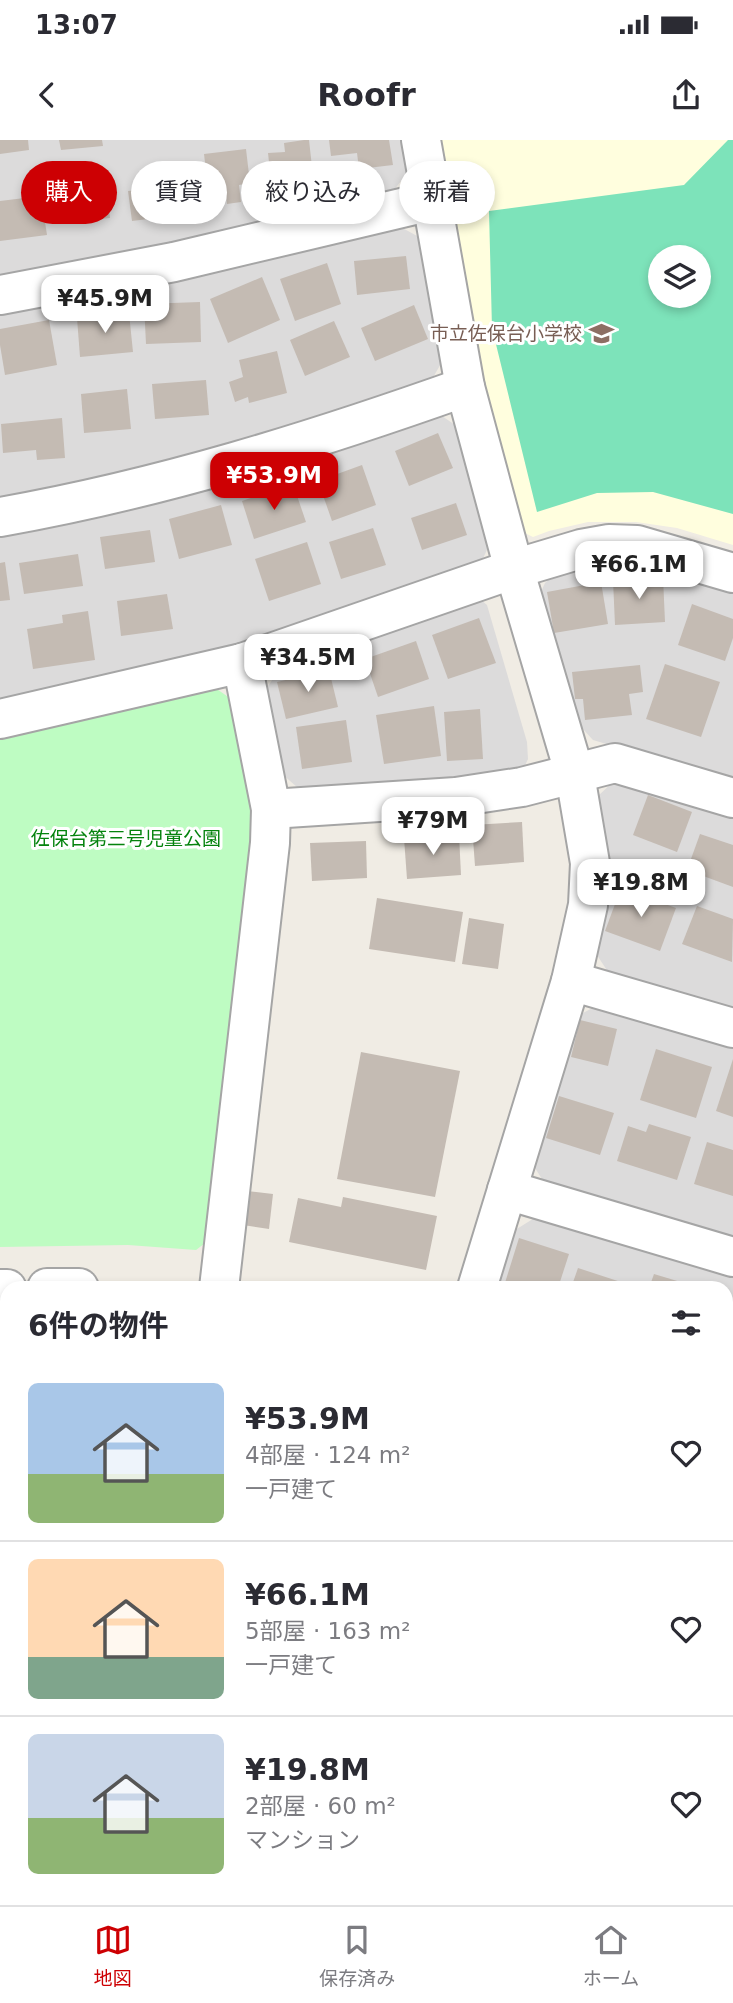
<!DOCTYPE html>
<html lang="ja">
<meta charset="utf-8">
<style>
body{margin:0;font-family:"DejaVu Sans","Noto Sans JP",sans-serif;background:#f7f7f7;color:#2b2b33;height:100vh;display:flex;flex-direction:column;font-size:26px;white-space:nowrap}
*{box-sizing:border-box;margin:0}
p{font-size:23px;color:#7c7c81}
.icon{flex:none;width:38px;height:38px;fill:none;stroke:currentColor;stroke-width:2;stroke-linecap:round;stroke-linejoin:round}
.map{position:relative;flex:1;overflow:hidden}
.side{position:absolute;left:0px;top:1141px;width:733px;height:625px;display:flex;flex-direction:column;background:#fff;border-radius:21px 21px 0 0;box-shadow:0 4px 10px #0003}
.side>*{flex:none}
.hud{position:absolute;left:21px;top:21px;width:691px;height:63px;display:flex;gap:14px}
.tools{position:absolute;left:648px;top:105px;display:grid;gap:14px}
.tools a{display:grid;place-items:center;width:63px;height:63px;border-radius:50%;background:#fff;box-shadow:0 4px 10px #0003;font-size:35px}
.price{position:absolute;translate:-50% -60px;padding:0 16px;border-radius:14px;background:#fff;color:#222;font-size:23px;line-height:46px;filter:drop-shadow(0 2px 4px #0008)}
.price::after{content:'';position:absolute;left:50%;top:42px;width:21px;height:16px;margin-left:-10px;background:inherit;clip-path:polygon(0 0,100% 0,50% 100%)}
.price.on{background:#cd0003;color:#fff}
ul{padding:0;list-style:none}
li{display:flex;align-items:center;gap:21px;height:175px;padding:0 28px}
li+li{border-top:2px solid #e1e1e2}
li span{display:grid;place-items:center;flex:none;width:196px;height:140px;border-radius:10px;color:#555}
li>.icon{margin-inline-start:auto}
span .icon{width:84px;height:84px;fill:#fffc;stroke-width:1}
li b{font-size:30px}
h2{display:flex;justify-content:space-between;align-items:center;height:84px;padding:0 28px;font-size:30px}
.tag{padding:0 24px;border-radius:32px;background:#fff;box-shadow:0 4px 10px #0003;font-size:24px;line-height:63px}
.tag.on{background:#cd0003;color:#fff}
.status{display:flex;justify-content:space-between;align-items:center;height:49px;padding:0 35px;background:#fff;direction:ltr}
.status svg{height:19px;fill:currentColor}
header{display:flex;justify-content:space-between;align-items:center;height:91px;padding:0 28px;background:#fff;font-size:32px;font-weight:800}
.dock{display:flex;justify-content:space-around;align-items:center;height:98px;border-top:2px solid #e1e1e2;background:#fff;font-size:19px;color:#7c7c81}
.dock a{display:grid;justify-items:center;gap:4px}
.dock .on{color:#cd0003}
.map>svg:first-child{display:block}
.residential{fill:#dcdbdb}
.education{fill:#fffede;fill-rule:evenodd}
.park{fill:#befcc2}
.pitch{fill:#7de3ba;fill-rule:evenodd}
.building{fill:#c4bbb3}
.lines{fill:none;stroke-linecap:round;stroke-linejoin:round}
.minor-casing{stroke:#a5a5a5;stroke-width:42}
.minor{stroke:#fff;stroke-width:38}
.labels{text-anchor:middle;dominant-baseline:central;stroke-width:6;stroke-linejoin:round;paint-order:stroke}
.education-label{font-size:19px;fill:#785e54;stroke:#fff;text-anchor:end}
.park-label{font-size:19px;fill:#05830e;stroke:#fff}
</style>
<div class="status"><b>13:07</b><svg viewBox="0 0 49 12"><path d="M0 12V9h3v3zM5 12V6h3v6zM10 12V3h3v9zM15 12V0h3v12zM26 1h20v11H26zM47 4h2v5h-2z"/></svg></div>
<header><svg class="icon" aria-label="back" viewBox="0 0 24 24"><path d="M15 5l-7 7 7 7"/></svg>Roofr<svg class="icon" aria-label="share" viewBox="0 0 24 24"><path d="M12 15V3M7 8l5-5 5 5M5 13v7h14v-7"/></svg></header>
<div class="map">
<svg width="733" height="1765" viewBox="0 0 733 1765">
<rect width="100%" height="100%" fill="#f0ece4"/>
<g class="residential">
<path d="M 0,0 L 405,0 L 410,30 L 393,51 L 206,98 L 0,138 Z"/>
<path d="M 397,85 L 419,97 L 443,220 L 431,241 L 277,294 L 141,331 L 0,359 L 0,174 L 202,134 Z"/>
<path d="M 439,274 L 461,289 L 491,401 L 480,425 L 340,476 L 152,530 L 0,562 L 0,394 Z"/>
<path d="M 584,424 L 657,424 L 733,446 L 733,642 L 593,600 L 573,578 L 540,454 L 545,443 L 557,432 Z"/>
<path d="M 481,460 L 487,465 L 527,602 L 528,619 L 522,632 L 459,641 L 311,650 L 298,648 L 281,633 L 264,552 L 281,527 Z"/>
<path d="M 614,641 L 733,674 L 733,872 L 610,835 L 595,812 L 597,657 Z"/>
<path d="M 596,866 L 733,905 L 733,1100 L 545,1044 L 532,1023 L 574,878 Z"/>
<path d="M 536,1077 L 733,1134 L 733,1238 L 726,1236 L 726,1148 L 495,1148 L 512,1092 Z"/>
<path d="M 0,1314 L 7,1314 L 7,1500 L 0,1501 Z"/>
<path d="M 7,1533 L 7,1722 L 0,1722 L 0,1534 Z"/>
<path d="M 733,1551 L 733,1765 L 668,1765 L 670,1759 L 726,1759 L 726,1574 Z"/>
<path d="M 7,1755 L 7,1759 L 91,1759 L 98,1765 L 0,1765 L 0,1756 Z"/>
<path d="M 133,1759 L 361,1759 L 359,1765 L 133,1765 Z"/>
<path d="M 391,1759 L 595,1759 L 616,1765 L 391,1765 Z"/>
</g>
<path class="education" d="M 438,0 L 733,0 L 733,405 L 677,388 L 636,382 L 588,382 L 549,391 L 533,397 L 521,391 L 478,229 ZM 660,117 L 698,117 L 698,156 L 660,156 Z"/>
<path class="park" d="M 211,545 L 234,561 L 253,669 L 254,699 L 209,1100 L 196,1110 L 128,1105 L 0,1107 L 0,595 Z"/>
<path class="pitch" d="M 728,0 L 733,0 L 733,374 L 653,352 L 597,353 L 537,372 L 492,188 L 489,71 L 684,45 ZM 660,117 L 698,117 L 698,156 L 660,156 Z"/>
<g class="building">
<path d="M 0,0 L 28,0 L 29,10 L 0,14 Z"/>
<path d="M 59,0 L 102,0 L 103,6 L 61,10 Z"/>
<path d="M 304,0 L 309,0 L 313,36 L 271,41 L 268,13 L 285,12 L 284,3 Z"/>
<path d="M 329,0 L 389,0 L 393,25 L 359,29 L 357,13 L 331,16 Z"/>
<path d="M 246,9 L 250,43 L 239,45 L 241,62 L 227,64 L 225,46 L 208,48 L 204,14 Z"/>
<path d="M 178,25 L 182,56 L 170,58 L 172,76 L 132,81 L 128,51 L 149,49 L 147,29 Z"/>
<path d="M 106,39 L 110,78 L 61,83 L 57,45 Z"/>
<path d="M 41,56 L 47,95 L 0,101 L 0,61 Z"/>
<path d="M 406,116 L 410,149 L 357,155 L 354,121 Z"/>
<path d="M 327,123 L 341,164 L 295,181 L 280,139 Z"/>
<path d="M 262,137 L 280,180 L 228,203 L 210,159 Z"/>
<path d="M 200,162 L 201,202 L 146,204 L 144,164 Z"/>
<path d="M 414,165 L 428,199 L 375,221 L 361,188 Z"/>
<path d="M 129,173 L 133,212 L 80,217 L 77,178 Z"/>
<path d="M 49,180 L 57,225 L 5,235 L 0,205 L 0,189 Z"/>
<path d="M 334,181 L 350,217 L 305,236 L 290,200 Z"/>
<path d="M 277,211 L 287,253 L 249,263 L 248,257 L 235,262 L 229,242 L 243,237 L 239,220 Z"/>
<path d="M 206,240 L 209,275 L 155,279 L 152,244 Z"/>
<path d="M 127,249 L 131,289 L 84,293 L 81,254 Z"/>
<path d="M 62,278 L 65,318 L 37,320 L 36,310 L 3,313 L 1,284 Z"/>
<path d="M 438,293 L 453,328 L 409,346 L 395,311 Z"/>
<path d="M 362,325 L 376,365 L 332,381 L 318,341 Z"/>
<path d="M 293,344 L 306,382 L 254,399 L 242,361 Z"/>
<path d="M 456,363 L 467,395 L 422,410 L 411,378 Z"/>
<path d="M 221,365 L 232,405 L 179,419 L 169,379 Z"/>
<path d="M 373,388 L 386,425 L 341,439 L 329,402 Z"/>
<path d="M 150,390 L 155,422 L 105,429 L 100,397 Z"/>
<path d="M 307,402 L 321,444 L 269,461 L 255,419 Z"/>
<path d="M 78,414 L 83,446 L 24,454 L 19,423 Z"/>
<path d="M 5,422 L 10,460 L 0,461 L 0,423 Z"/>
<path d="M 663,437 L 665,482 L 615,485 L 613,440 Z"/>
<path d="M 601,442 L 608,484 L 554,493 L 547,452 Z"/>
<path d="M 167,454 L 173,489 L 121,496 L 117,461 Z"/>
<path d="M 692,464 L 733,479 L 733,498 L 725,521 L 678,505 Z"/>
<path d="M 88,471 L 95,520 L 33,529 L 27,489 L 63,483 L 62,475 Z"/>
<path d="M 479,478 L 496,523 L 448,539 L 432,495 Z"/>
<path d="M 416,501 L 429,539 L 378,557 L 365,519 Z"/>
<path d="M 665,524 L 720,542 L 701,597 L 646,579 Z"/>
<path d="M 640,525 L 643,552 L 629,554 L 632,575 L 585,580 L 583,559 L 575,559 L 572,532 Z"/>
<path d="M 329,530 L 338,567 L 286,579 L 277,542 Z"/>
<path d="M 434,566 L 441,616 L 384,624 L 376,575 Z"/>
<path d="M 480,569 L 483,619 L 447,621 L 444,572 Z"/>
<path d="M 346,580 L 352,622 L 302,629 L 296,587 Z"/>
<path d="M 648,655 L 692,672 L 677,712 L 633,695 Z"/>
<path d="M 522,682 L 524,722 L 475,726 L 472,685 Z"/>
<path d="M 700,694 L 733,705 L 733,747 L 687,730 Z"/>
<path d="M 459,695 L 461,735 L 407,739 L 404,698 Z"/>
<path d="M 366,701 L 367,738 L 312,741 L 310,703 Z"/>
<path d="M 621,748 L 676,768 L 660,811 L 605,791 Z"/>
<path d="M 377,758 L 463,772 L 455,822 L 369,809 Z"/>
<path d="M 697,766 L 733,779 L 732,822 L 682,804 Z"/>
<path d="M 469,778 L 504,784 L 498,829 L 462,824 Z"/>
<path d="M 580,880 L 617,889 L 608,926 L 571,917 Z"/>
<path d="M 656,909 L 712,927 L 696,978 L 640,960 Z"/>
<path d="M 361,912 L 460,931 L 435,1057 L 337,1039 Z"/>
<path d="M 733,919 L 733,977 L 716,971 Z"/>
<path d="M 559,956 L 614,973 L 600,1015 L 546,998 Z"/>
<path d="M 649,984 L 691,997 L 677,1040 L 617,1021 L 628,986 L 646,992 Z"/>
<path d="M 707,1002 L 733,1010 L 733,1056 L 694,1044 Z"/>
<path d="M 247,1051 L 273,1054 L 269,1089 L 243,1085 Z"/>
<path d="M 343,1057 L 437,1076 L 426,1130 L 289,1102 L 298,1058 L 341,1067 Z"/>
<path d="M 519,1098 L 569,1114 L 558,1148 L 504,1146 Z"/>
<path d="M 578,1128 L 630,1145 L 629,1148 L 571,1148 Z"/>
<path d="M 654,1134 L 697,1147 L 697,1148 L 649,1148 Z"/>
<path d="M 726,1164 L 733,1166 L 733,1204 L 726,1202 Z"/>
<path d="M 0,1200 L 7,1200 L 7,1249 L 1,1249 Z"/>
<path d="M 733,1566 L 733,1607 L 726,1605 L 726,1584 Z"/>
<rect x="0" y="1631" width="7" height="46"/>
<path d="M 242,1759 L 242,1765 L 214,1765 L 213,1760 Z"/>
<path d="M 416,1759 L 448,1759 L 446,1765 L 435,1765 Z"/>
<path d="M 462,1759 L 502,1759 L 500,1765 L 459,1765 Z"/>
<path d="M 516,1759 L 565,1759 L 571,1761 L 570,1765 L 514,1765 Z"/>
</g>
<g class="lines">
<defs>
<g id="minor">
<path d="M 421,0 L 465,247 L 514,429 L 575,635 L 590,723 L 588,765 L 571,841 L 477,1148"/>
<path d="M 0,155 L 174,122 L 431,61"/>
<path d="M 0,377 C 159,349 313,301 465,247"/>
<path d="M 0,579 L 242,523 L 514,429 L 581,409 L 609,404 L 637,405 L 733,433"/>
<path d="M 271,669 L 456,657 L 522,647 L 615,623 L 733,658"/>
<path d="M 571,841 L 733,888"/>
<path d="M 507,1050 L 733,1117"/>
<path d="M 47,1148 L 79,1148"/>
<path d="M 219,1148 L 270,703 L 271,669 L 242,523"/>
<path d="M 0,1149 L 7,1149"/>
<path d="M 726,1286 L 733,1288"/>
<path d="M 0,1298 L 7,1297"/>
<path d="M 726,1433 C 733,1463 733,1486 726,1516"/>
<path d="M 0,1519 L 7,1518"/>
<path d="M 726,1671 L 733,1672"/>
<path d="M 0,1737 L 7,1737"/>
<path d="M 114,1759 L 115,1765"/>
<path d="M 374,1765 L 376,1759"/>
<path d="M 651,1765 L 653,1759"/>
</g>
</defs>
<use href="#minor" class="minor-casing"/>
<use href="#minor" class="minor"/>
</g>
<defs>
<symbol id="school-bare" viewBox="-9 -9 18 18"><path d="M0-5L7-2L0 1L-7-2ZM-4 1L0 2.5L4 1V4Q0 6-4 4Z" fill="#8d6e63" stroke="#fff" stroke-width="2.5" paint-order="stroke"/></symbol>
</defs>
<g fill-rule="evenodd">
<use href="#school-bare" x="584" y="176" width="35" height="35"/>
</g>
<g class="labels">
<g class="education-label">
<text x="582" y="193">市立佐保台小学校</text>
</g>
<g class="park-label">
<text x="126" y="698">佐保台第三号児童公園</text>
</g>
</g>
</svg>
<div class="tools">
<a><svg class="icon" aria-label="layers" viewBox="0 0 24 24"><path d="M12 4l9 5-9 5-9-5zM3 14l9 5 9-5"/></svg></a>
</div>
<b class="price" style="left:105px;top:195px">¥45.9M</b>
<b class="price on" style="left:274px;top:372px">¥53.9M</b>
<b class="price" style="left:639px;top:461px">¥66.1M</b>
<b class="price" style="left:308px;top:554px">¥34.5M</b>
<b class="price" style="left:433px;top:717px">¥79M</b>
<b class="price" style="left:641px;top:779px">¥19.8M</b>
<div class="hud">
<a class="tag on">購入</a>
<a class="tag">賃貸</a>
<a class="tag">絞り込み</a>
<a class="tag">新着</a>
</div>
<section class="side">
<h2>6件の物件<svg class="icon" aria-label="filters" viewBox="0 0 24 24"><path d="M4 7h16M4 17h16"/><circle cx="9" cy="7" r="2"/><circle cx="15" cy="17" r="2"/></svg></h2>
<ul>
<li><span style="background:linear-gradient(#a9c7e8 65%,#8fb573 0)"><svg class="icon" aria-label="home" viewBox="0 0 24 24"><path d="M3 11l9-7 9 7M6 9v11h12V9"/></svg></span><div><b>¥53.9M</b><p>4部屋 · 124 m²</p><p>一戸建て</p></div><svg class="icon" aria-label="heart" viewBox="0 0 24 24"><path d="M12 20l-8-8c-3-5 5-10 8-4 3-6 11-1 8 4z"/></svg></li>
<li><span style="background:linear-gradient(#ffd9b3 70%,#7fa58c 0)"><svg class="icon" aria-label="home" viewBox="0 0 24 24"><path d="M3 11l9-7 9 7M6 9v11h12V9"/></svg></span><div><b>¥66.1M</b><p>5部屋 · 163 m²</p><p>一戸建て</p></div><svg class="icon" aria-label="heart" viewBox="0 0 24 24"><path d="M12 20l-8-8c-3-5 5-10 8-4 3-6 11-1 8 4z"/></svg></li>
<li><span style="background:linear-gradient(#c9d6e8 60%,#8fb573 0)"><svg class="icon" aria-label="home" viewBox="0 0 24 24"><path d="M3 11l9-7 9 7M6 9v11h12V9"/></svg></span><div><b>¥19.8M</b><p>2部屋 · 60 m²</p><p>マンション</p></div><svg class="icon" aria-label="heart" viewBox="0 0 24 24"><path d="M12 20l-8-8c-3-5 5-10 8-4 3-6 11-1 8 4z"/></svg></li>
</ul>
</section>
</div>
<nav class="dock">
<a class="on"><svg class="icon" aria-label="map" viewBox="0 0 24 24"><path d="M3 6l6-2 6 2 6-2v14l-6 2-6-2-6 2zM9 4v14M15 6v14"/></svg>地図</a>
<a><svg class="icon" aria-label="saved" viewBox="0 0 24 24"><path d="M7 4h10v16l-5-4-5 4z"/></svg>保存済み</a>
<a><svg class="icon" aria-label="home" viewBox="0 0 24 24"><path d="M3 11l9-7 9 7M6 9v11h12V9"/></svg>ホーム</a>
</nav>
